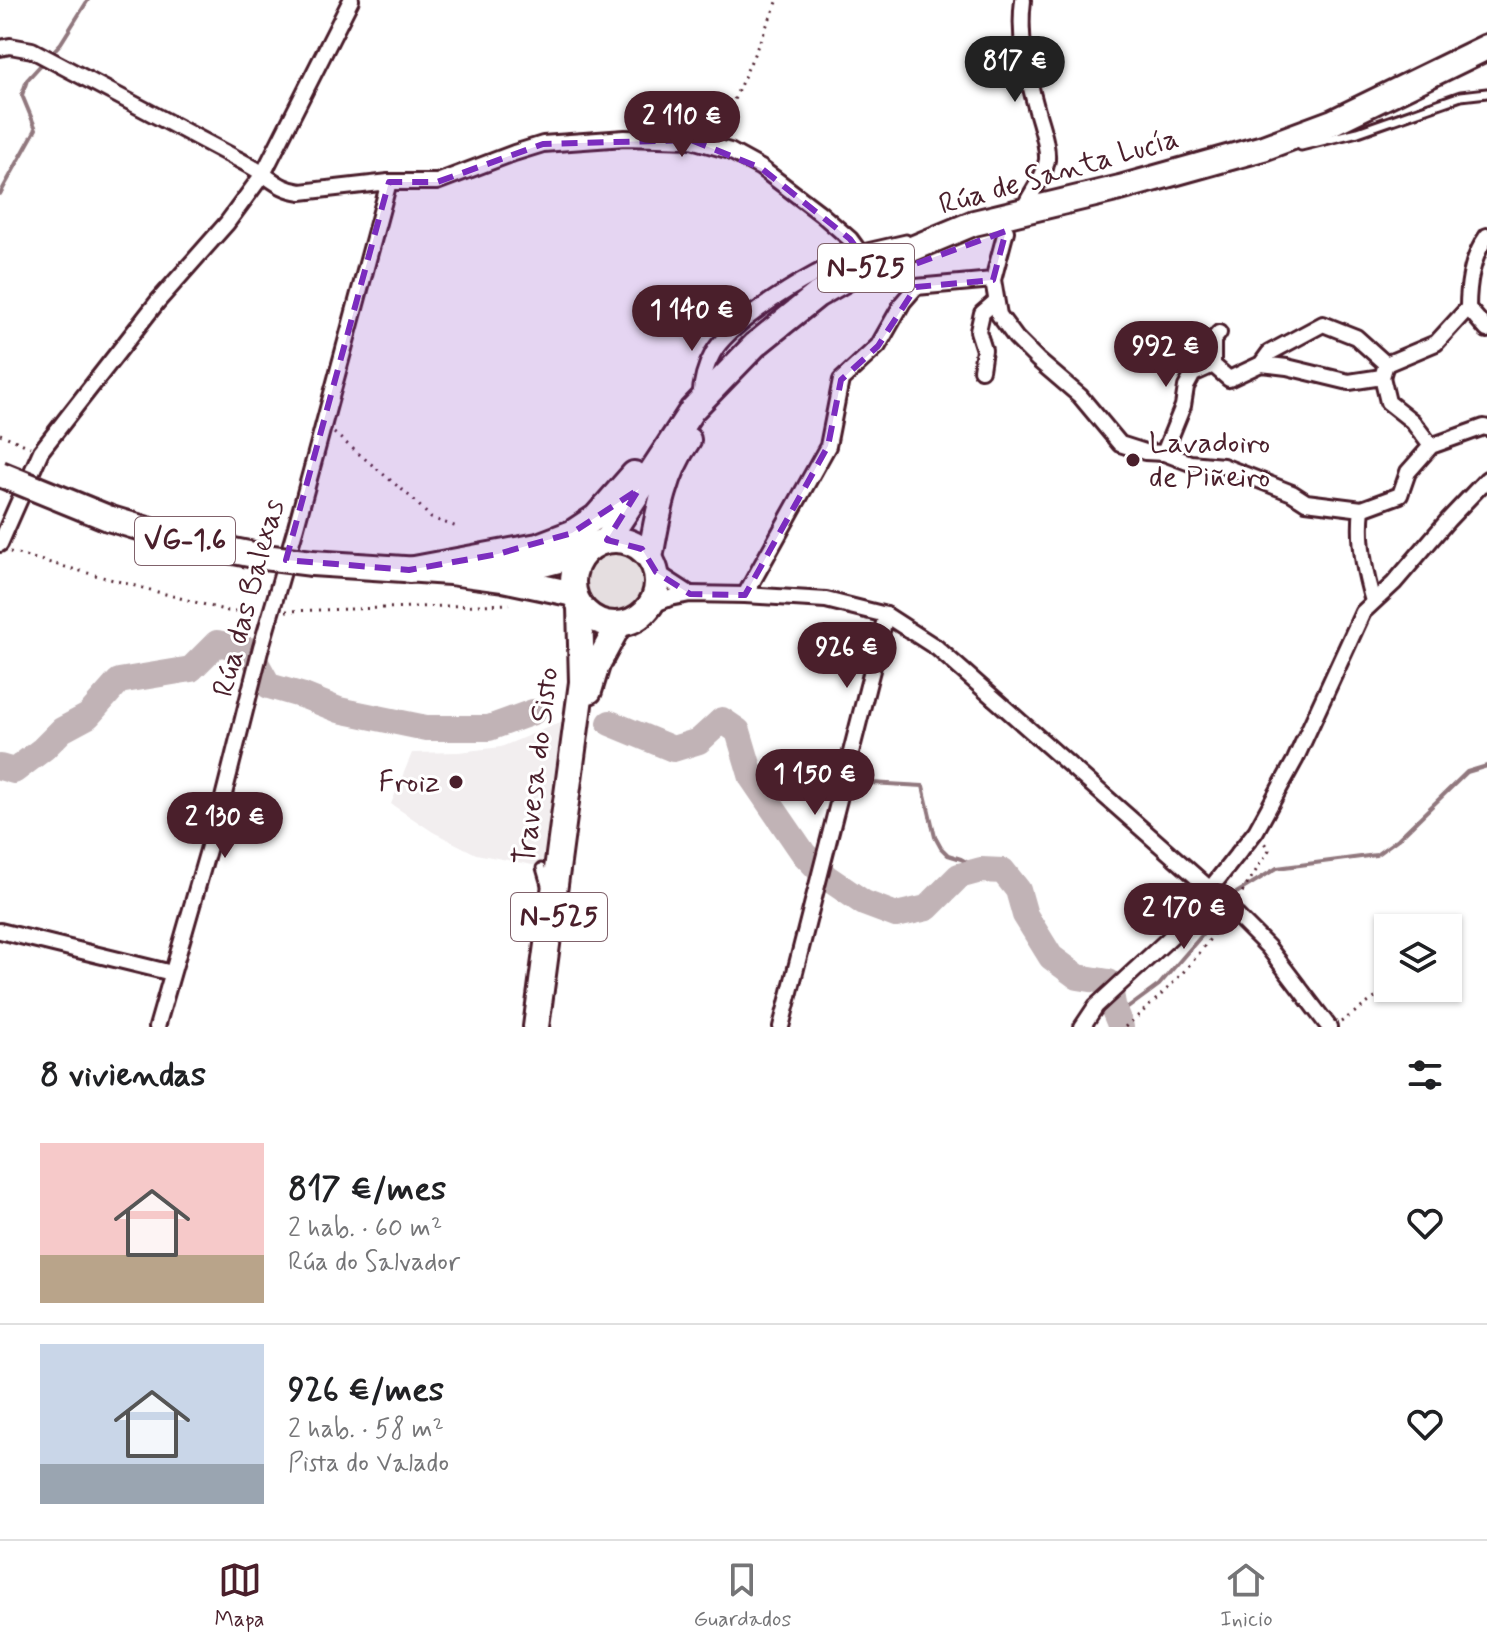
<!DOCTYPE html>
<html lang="es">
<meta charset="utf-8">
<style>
body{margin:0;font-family:Mynerve,sans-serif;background:#f2f2f2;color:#202124;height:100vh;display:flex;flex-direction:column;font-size:30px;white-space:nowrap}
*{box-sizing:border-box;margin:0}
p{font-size:26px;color:#757577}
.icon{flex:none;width:44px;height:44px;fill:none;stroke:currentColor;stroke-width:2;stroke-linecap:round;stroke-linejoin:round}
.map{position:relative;height:1027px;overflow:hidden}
.panel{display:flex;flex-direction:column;background:#fff;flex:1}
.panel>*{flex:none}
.controls{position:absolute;left:1374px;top:914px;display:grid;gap:16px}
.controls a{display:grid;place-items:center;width:88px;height:88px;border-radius:0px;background:#fff;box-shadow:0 2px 6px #0004;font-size:40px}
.price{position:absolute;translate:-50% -68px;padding:0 18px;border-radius:28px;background:#4a1f2b;color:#fff;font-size:26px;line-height:52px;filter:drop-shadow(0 2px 4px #0008)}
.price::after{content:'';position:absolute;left:50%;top:48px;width:24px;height:18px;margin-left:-12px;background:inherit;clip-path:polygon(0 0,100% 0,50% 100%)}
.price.on{background:#222;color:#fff}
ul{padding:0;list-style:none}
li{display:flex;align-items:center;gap:24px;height:200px;padding:0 40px}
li+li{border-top:2px solid #e0e0e0}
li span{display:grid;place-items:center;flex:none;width:224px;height:160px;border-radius:0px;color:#555}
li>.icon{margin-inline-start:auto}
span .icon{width:96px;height:96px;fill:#fffc;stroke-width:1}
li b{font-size:34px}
h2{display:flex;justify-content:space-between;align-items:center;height:96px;padding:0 40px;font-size:34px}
.menu{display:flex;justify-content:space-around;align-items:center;height:112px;border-top:2px solid #e0e0e0;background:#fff;font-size:22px;color:#757577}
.menu a{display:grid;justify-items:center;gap:4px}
.menu .on{color:#4a1f2b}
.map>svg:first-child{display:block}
.built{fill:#f2eeef}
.green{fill:#e5dee0;stroke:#987e86;stroke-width:2}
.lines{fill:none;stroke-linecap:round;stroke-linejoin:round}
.stream{stroke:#91787e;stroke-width:4}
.river{stroke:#c1b3b6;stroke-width:26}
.service-casing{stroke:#4a1f2b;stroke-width:13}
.minor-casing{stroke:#4a1f2b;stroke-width:20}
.trunk-casing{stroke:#4a1f2b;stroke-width:30}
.path{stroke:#4a1f2b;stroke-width:3;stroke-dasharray:2 6;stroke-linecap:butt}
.service{stroke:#fff;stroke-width:7}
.minor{stroke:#fff;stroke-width:14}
.trunk{stroke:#fff;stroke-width:24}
.trunk-bridge-casing{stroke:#4a1f2b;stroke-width:30;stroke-linecap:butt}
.trunk-bridge{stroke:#fff;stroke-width:24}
.marked{fill:#7b2cbf;fill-opacity:0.2;stroke:#7b2cbf;stroke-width:6;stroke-dasharray:16 10;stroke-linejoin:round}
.poi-dot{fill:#4a1f2b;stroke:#fff;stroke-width:3}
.labels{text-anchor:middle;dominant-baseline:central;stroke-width:6;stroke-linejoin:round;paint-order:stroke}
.shield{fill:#fff;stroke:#80626b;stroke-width:2}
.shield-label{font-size:28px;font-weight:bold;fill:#4a1f2b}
.street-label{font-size:30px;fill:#4a1f2b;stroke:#fff}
.poi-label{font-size:30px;fill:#4a1f2b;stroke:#fff;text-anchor:start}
</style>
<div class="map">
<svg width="1487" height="1027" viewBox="0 0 1487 1027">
<rect width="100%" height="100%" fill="#fff"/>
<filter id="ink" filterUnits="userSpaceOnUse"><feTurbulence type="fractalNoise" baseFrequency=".0125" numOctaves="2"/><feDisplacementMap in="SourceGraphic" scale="16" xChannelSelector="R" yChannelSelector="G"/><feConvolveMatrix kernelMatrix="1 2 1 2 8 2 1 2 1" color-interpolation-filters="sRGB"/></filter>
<g filter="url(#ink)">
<path class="built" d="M 561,722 L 543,867 L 476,854 L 433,832 L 391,804 L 412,753 L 459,752 L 501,747 Z"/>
<circle class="green" cx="615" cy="581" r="30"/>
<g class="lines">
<g class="stream">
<path d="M 0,194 L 36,129 L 22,95 L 27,80 L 61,43 L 88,0"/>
<path d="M 747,760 L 791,794 L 820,786 L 840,784"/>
<path d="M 871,783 L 923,786 L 935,837 L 941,848 L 948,855 L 961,859 L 981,870"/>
<path d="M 1117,1016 L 1159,985 L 1223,911 L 1233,895 L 1277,868 L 1376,855 L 1398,839 L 1467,772 L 1487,766"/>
</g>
<g class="river">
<path d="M 610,723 L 673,749 L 699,741 L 722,720 L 738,731 L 752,778 L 804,854 L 826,877 L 864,903 L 896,915 L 927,908 L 959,876 L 981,870 L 1003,871 L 1018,890 L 1025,915 L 1051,957 L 1078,977 L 1109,982 L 1114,1010 L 1121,1027"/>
<path d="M 0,767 L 14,771 L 43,749 L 62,730 L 88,716 L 119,681 L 191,669 L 217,643 L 249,650 L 269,686 L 304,696 L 339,710 L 426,728 L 489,728 L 533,712"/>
</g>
<defs>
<g id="service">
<path d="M 1301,146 L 1358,132 L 1461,96 L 1487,93"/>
<path d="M 858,250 L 906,239"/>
<path d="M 541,868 L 546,885"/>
</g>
<g id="minor">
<path d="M 0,48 L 10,46 L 32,50 L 232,156 C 241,161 251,166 260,172 C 275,182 283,190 301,192 L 389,182 L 437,182 L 514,153 L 543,144 L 625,138 L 691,140 L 730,151 L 761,168 L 820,213 L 850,239 L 858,250 C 845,261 830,266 815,274 C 787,289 728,326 713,353 C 705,367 701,383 700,400"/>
<path d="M 1023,211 C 1029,193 1044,180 1047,160 C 1048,144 1041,126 1037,111 C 1027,75 1018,38 1023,0"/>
<path d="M 1006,231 L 993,280 L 999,315 L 1016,338 L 1038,360 L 1080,396 L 1120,444 L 1145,452 L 1164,453 L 1190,463 L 1223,466 L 1292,493 L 1306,502 L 1362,509"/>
<path d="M 1487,236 C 1472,257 1468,283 1468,308 L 1487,330"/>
<path d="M 1219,333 L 1213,340 L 1213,365 L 1229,379 L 1261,364 L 1287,367 L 1349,382 L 1382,377 L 1386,364 L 1356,337 L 1323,324 L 1269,353 L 1261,364"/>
<path d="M 1386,364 L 1436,343 L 1468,308"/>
<path d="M 981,370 L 984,350 L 978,331 L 982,313 L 996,301"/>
<path d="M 1382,377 L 1388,402 L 1412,421 L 1431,446"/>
<path d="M 1164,453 L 1183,406 L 1186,387 L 1193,374 L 1213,365"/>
<path d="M 0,544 L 41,451 L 158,301 L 227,223 L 263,174 L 351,0"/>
<path d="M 656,572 L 690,594"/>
<path d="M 745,595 L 828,446 L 841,380 L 878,346 L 903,302 L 916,287 L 993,280"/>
<path d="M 1373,601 C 1364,571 1358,540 1362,509 L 1400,495 L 1408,472 L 1431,446 L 1484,427 L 1487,428"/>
<path d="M 650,606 L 670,598 L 690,594 L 745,595 L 826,600 L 886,615 L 937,648 L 1210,889 L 1268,947 L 1329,1027"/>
<path d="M 0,931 L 172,973"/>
<path d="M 157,1027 L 223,798 L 261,647 L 296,527 L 389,182"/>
<path d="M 781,1027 L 886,615"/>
<path d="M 1082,1027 L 1096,1006 L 1175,933 L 1256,831 L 1295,760 L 1363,612 L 1394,583 L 1448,520 L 1487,479"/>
</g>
<g id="trunk">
<path d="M 108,518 L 184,541 L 264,557"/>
<circle cx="615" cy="582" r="42"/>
<path d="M 607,540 L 692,410 L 755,345 L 817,295 L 861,270 L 974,223 L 1120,188 L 1263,148 L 1333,122 L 1487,47"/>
<path d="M 650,558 C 657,519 664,473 688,440"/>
<path d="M 312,563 L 450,572 L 503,579 L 574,594"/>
<path d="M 498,569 L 531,567 L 582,554"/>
<path d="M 409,570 L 538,546 L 572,533 L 596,517 L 634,474"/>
<path d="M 589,691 L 597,665 L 619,624"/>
<path d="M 536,1027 L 582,682 L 580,607"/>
</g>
</defs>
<use href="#service" class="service-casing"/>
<use href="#minor" class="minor-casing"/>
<use href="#trunk" class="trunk-casing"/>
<g class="path">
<path d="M 718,136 L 778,0"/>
<path d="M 334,433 L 413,499 L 431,518 L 460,528"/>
<path d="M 0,434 L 30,447"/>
<path d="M 10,552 L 228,611 L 258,611"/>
<path d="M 286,611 L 510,604"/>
<path d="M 1238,899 L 1269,850 L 1263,841"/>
<path d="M 1341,1022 L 1389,988"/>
<path d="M 1125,1027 C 1165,993 1193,966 1222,921"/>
</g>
<use href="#service" class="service"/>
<use href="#minor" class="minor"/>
<use href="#trunk" class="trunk"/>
<defs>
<g id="trunk-bridge">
<path d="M 0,474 L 108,518"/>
<path d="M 264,557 L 312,563"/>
</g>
</defs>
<use href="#trunk-bridge" class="trunk-bridge-casing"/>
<use href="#trunk-bridge" class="trunk-bridge"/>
</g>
</g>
<path class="marked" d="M 691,140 L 761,168 L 850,239 L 858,250 L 825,276 L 896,271 L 1006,231 L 993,280 L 916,287 L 878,346 L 841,380 L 828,446 L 745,595 L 690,594 L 656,572 L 642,549 L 607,540 L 639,489 L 572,533 L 498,554 L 409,570 L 286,560 L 389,182 L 437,182 L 543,144 Z"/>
<g class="poi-dot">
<circle cx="1133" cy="460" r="8"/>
<circle cx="456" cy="782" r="8"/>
</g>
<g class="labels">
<g class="shield">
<rect x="818" y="244" width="96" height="48" rx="6"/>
<rect x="135" y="517" width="100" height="48" rx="6"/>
<rect x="511" y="893" width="96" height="48" rx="6"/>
</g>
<g class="shield-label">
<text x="866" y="268">N-525</text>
<text x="185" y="541">VG-1.6</text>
<text x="559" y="917">N-525</text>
</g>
<g class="street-label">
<text transform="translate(1059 172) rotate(-16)">Rúa de Santa Lucía</text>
<text transform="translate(249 598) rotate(-75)">Rúa das Balexas</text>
<text transform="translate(537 766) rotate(-83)">Travesa do Sisto</text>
</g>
<g class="poi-label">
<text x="1149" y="443">Lavadoiro<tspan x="1149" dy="34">de Piñeiro</tspan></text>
<text x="440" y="782" text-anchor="end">Froiz</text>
</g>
</g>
</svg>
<div class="controls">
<a><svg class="icon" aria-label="layers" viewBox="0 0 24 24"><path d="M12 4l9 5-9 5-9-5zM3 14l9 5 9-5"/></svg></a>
</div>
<b class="price on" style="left:1015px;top:104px">817 €</b>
<b class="price" style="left:682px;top:159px">2 110 €</b>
<b class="price" style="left:692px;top:353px">1 140 €</b>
<b class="price" style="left:1166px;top:389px">992 €</b>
<b class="price" style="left:847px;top:690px">926 €</b>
<b class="price" style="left:815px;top:817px">1 150 €</b>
<b class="price" style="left:225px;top:860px">2 130 €</b>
<b class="price" style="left:1184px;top:951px">2 170 €</b>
</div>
<section class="panel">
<h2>8 viviendas<svg class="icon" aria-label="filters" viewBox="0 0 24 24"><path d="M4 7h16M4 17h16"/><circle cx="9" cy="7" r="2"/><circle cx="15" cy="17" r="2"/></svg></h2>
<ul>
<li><span style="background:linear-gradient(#f6c9c9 70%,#b9a48a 0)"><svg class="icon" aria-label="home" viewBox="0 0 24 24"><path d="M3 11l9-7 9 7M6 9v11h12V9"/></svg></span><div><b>817 €/mes</b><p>2 hab. · 60 m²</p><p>Rúa do Salvador</p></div><svg class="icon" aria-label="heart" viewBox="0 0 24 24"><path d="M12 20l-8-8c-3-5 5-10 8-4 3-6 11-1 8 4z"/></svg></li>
<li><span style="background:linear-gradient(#c9d6e8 75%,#9aa5b1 0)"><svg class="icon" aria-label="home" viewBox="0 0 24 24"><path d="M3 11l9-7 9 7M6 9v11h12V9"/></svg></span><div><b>926 €/mes</b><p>2 hab. · 58 m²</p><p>Pista do Valado</p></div><svg class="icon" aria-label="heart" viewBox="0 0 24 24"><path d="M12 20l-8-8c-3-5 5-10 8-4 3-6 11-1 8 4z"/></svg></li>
</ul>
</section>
<nav class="menu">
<a class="on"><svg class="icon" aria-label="map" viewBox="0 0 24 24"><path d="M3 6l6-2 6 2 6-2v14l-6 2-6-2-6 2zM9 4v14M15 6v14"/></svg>Mapa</a>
<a><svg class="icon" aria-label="saved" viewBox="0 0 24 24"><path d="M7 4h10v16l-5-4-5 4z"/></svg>Guardados</a>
<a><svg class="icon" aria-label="home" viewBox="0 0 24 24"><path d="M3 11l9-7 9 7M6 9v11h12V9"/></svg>Inicio</a>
</nav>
